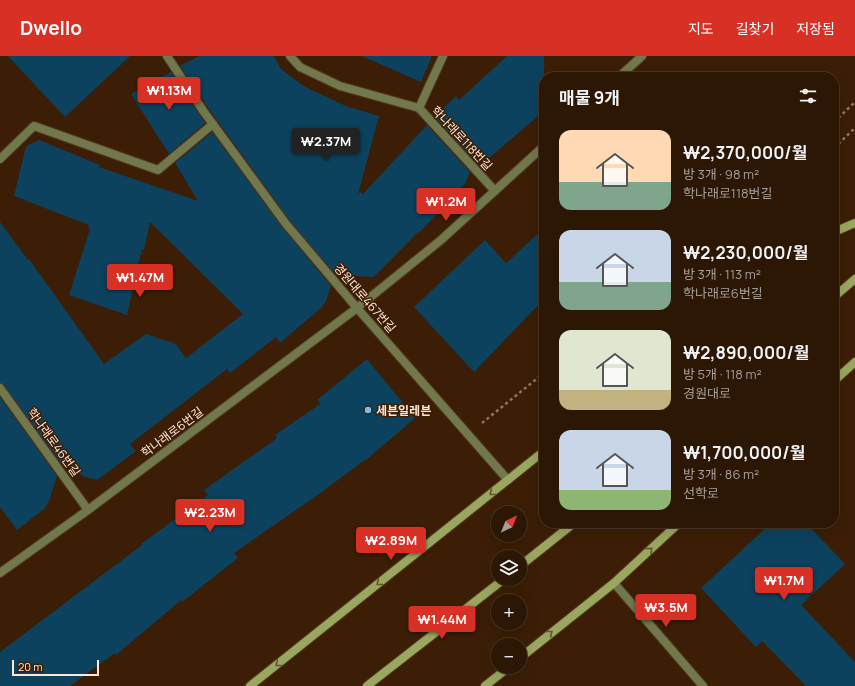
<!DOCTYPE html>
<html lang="ko">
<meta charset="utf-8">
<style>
body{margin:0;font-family:Manrope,"Noto Sans KR",sans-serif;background:#341f0e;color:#f1f3f6;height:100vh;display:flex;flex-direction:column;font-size:15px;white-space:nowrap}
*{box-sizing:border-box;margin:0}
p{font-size:13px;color:#a69f9a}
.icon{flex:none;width:22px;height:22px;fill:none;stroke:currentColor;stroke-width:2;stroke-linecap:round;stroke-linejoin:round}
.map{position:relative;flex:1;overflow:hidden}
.panel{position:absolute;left:539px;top:16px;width:300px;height:456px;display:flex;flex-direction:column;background:#2c1604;border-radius:16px;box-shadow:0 4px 16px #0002,0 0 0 1px #483526}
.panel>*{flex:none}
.needle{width:26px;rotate:43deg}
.fabs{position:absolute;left:491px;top:450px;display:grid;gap:8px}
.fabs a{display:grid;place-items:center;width:36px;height:36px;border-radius:50%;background:#2c1604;box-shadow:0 4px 16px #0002,0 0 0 1px #483526;font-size:20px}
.scale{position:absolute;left:12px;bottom:10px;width:87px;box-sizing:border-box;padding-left:4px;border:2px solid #ffe6d4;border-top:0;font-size:11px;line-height:14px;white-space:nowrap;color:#ffe6d4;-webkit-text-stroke:3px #3b1e05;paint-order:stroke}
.price{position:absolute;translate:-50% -34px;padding:0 9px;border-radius:4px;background:#d93025;color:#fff;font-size:13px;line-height:26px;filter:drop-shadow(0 1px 2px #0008)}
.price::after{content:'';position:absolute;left:50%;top:24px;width:12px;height:9px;margin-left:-6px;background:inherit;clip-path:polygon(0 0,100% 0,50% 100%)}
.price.on{background:#222;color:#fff}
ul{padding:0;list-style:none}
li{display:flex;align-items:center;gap:12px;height:100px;padding:0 20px}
li span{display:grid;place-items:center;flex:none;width:112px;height:80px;border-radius:12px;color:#555}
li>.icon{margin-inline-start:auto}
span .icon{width:48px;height:48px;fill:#fffc;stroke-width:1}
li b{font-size:17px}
h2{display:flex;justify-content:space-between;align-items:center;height:48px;padding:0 20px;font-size:17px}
header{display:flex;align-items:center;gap:24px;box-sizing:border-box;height:56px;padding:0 20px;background:#d93025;color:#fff}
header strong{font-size:19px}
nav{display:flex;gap:22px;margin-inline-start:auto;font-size:14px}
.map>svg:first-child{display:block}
.building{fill:#0c425e}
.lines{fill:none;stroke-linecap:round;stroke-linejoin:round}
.service-casing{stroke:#563a22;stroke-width:10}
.minor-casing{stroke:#563a22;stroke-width:10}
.tertiary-casing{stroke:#563a22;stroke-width:10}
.secondary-casing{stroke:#563a22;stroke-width:10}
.path{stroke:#91755f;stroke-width:2.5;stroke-dasharray:3 3;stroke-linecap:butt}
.service{stroke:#70784c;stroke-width:8}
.minor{stroke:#70784c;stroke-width:8}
.tertiary{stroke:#70784c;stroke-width:8}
.secondary{stroke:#9aa75f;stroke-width:8}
.oneway{stroke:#615529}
.poi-dot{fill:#6fc2f4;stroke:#3b1e05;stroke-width:1.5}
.labels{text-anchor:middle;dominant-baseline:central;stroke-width:3;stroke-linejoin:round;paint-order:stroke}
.street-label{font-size:12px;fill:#ffe6d4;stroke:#3b1e05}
.poi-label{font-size:12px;font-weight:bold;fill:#ffe6d4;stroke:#3b1e05;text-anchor:start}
</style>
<header>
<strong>Dwello</strong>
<nav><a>지도</a><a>길찾기</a><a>저장됨</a></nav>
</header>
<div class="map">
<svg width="855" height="630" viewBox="0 0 855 630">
<rect width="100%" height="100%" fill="#3b1e05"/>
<g class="building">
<path d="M 8,0 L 130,0 L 65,61 Z"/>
<path d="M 199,0 L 274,0 L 281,13 L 305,31 L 346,50 L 379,60 L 358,138 L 360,136 L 363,138 L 427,69 L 470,116 L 465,128 L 420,176 L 419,175 L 374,221 L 336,219 L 290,165 L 209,53 L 180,10 Z"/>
<path d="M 362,0 L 432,0 L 421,26 Z"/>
<path d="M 507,0 L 544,0 L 544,55 L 489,102 L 476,101 L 474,104 L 435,61 L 456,40 L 459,44 Z"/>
<path d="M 171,16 L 205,67 L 169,98 L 131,38 Z"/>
<path d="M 212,76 L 282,171 L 331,230 L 326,245 L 322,251 L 280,287 L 276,281 L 230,317 L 227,313 L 130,388 L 136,395 L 97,424 L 85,421 L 61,407 L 4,329 L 0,327 L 0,166 L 28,204 L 29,203 L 104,308 L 146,278 L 176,288 L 186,302 L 243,258 L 150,166 L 144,194 L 142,193 L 127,259 L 69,239 L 90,173 L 88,172 L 89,169 L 14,140 L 26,90 L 39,84 L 100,109 L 99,111 L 198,145 L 175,107 Z"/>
<path d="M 544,172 L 544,243 L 474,316 L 414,251 L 485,184 L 506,207 Z"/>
<path d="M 367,303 L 415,362 L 366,404 L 366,403 L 319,438 L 234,497 L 238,502 L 182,546 L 181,544 L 116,599 L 115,597 L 70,630 L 0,630 L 0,596 L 142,489 L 141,488 L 208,439 L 204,434 L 277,382 L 275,379 L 320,348 L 317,344 Z"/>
<path d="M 0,341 L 57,420 L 49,445 L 44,453 L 17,474 L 0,451 Z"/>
<path d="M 771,467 L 806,467 L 845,508 L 801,549 L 855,606 L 855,630 L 806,630 L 762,585 L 756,591 L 701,532 Z"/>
</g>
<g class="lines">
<defs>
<g id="service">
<path d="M 167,0 L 204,56 L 286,168 L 357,252 L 508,424"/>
<path d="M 290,0 L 300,11 L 340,30 L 419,52"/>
<path d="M 419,52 L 495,135"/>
<path d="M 419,52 L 443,0"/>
<path d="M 0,103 L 34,70 L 158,114 L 213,68"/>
<path d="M 0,332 L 88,454"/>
</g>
<g id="minor">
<path d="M 619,21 L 642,0"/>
<path d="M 0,517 L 88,454 L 357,252 L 441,184 L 544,90"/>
</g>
<path id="tertiary" d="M 614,527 L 703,630"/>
<g id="secondary">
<path d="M 834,176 L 855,167"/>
<path d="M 834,241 L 855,223"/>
<path d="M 834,325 L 855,306"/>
<path d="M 520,510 L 574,467"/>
<path d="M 520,602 L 614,527 L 679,467"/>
<path d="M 250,630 L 544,395"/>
<path d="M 367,630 L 504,523"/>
<path d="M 485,630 L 509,611"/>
</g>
</defs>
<use href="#service" class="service-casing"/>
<use href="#minor" class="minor-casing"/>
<use href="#tertiary" class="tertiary-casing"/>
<use href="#secondary" class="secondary-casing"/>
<g class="path">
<path d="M 834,66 L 855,46"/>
<path d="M 834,92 L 855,72"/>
<path d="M 482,367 L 544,317"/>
</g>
<use href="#service" class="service"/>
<use href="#minor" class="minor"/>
<use href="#tertiary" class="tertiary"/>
<use href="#secondary" class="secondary"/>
</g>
<defs><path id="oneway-chevron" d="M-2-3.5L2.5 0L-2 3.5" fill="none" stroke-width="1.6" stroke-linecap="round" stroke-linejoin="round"/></defs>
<g class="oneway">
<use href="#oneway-chevron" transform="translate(492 437) rotate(141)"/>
<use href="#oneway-chevron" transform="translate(650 494) rotate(-43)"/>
<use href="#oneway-chevron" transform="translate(379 527) rotate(141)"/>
<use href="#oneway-chevron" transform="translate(550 577) rotate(-39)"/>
<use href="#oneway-chevron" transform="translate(278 608) rotate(141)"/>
</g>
<circle class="poi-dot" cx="368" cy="354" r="4"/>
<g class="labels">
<g class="street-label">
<text transform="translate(462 82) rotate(47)">학나래로118번길</text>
<text transform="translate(365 242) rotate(49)">경원대로467번길</text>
<text transform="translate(172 376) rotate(-37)">학나래로6번길</text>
<text transform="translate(54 386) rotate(54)">학나래로46번길</text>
</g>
<g class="poi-label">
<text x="376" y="354">세븐일레븐</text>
</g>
</g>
</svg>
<div class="fabs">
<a><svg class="needle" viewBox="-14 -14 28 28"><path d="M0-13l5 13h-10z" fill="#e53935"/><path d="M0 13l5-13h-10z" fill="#a69f9a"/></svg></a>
<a><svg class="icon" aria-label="layers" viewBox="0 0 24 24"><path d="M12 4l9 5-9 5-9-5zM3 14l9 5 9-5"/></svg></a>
<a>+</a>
<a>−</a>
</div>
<div class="scale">20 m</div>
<b class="price" style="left:169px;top:55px">₩1.13M</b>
<b class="price on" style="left:326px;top:106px">₩2.37M</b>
<b class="price" style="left:446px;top:166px">₩1.2M</b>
<b class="price" style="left:140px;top:242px">₩1.47M</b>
<b class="price" style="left:210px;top:477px">₩2.23M</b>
<b class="price" style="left:391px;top:505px">₩2.89M</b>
<b class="price" style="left:784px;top:545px">₩1.7M</b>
<b class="price" style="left:666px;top:572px">₩3.5M</b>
<b class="price" style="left:442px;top:584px">₩1.44M</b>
<section class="panel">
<h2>매물 9개<svg class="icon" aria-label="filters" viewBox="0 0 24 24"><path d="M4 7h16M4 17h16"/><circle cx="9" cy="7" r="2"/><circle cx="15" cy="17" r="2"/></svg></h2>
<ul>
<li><span style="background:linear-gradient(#ffd9b3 65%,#7fa58c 0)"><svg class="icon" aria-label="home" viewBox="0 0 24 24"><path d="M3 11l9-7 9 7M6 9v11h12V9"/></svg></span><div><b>₩2,370,000/월</b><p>방 3개 · 98 m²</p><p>학나래로118번길</p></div></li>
<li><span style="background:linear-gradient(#c9d6e8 65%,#7fa58c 0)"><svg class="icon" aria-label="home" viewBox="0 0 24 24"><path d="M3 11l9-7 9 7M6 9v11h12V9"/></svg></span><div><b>₩2,230,000/월</b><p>방 3개 · 113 m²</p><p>학나래로6번길</p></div></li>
<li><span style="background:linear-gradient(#dfe7d0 75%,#c2b280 0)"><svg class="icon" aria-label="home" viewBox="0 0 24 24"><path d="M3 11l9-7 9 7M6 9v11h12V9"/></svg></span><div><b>₩2,890,000/월</b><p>방 5개 · 118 m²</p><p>경원대로</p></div></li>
<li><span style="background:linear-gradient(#c9d6e8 75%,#8fb573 0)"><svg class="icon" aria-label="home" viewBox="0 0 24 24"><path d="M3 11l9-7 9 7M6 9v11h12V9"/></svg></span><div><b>₩1,700,000/월</b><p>방 3개 · 86 m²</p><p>선학로</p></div></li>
</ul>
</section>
</div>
